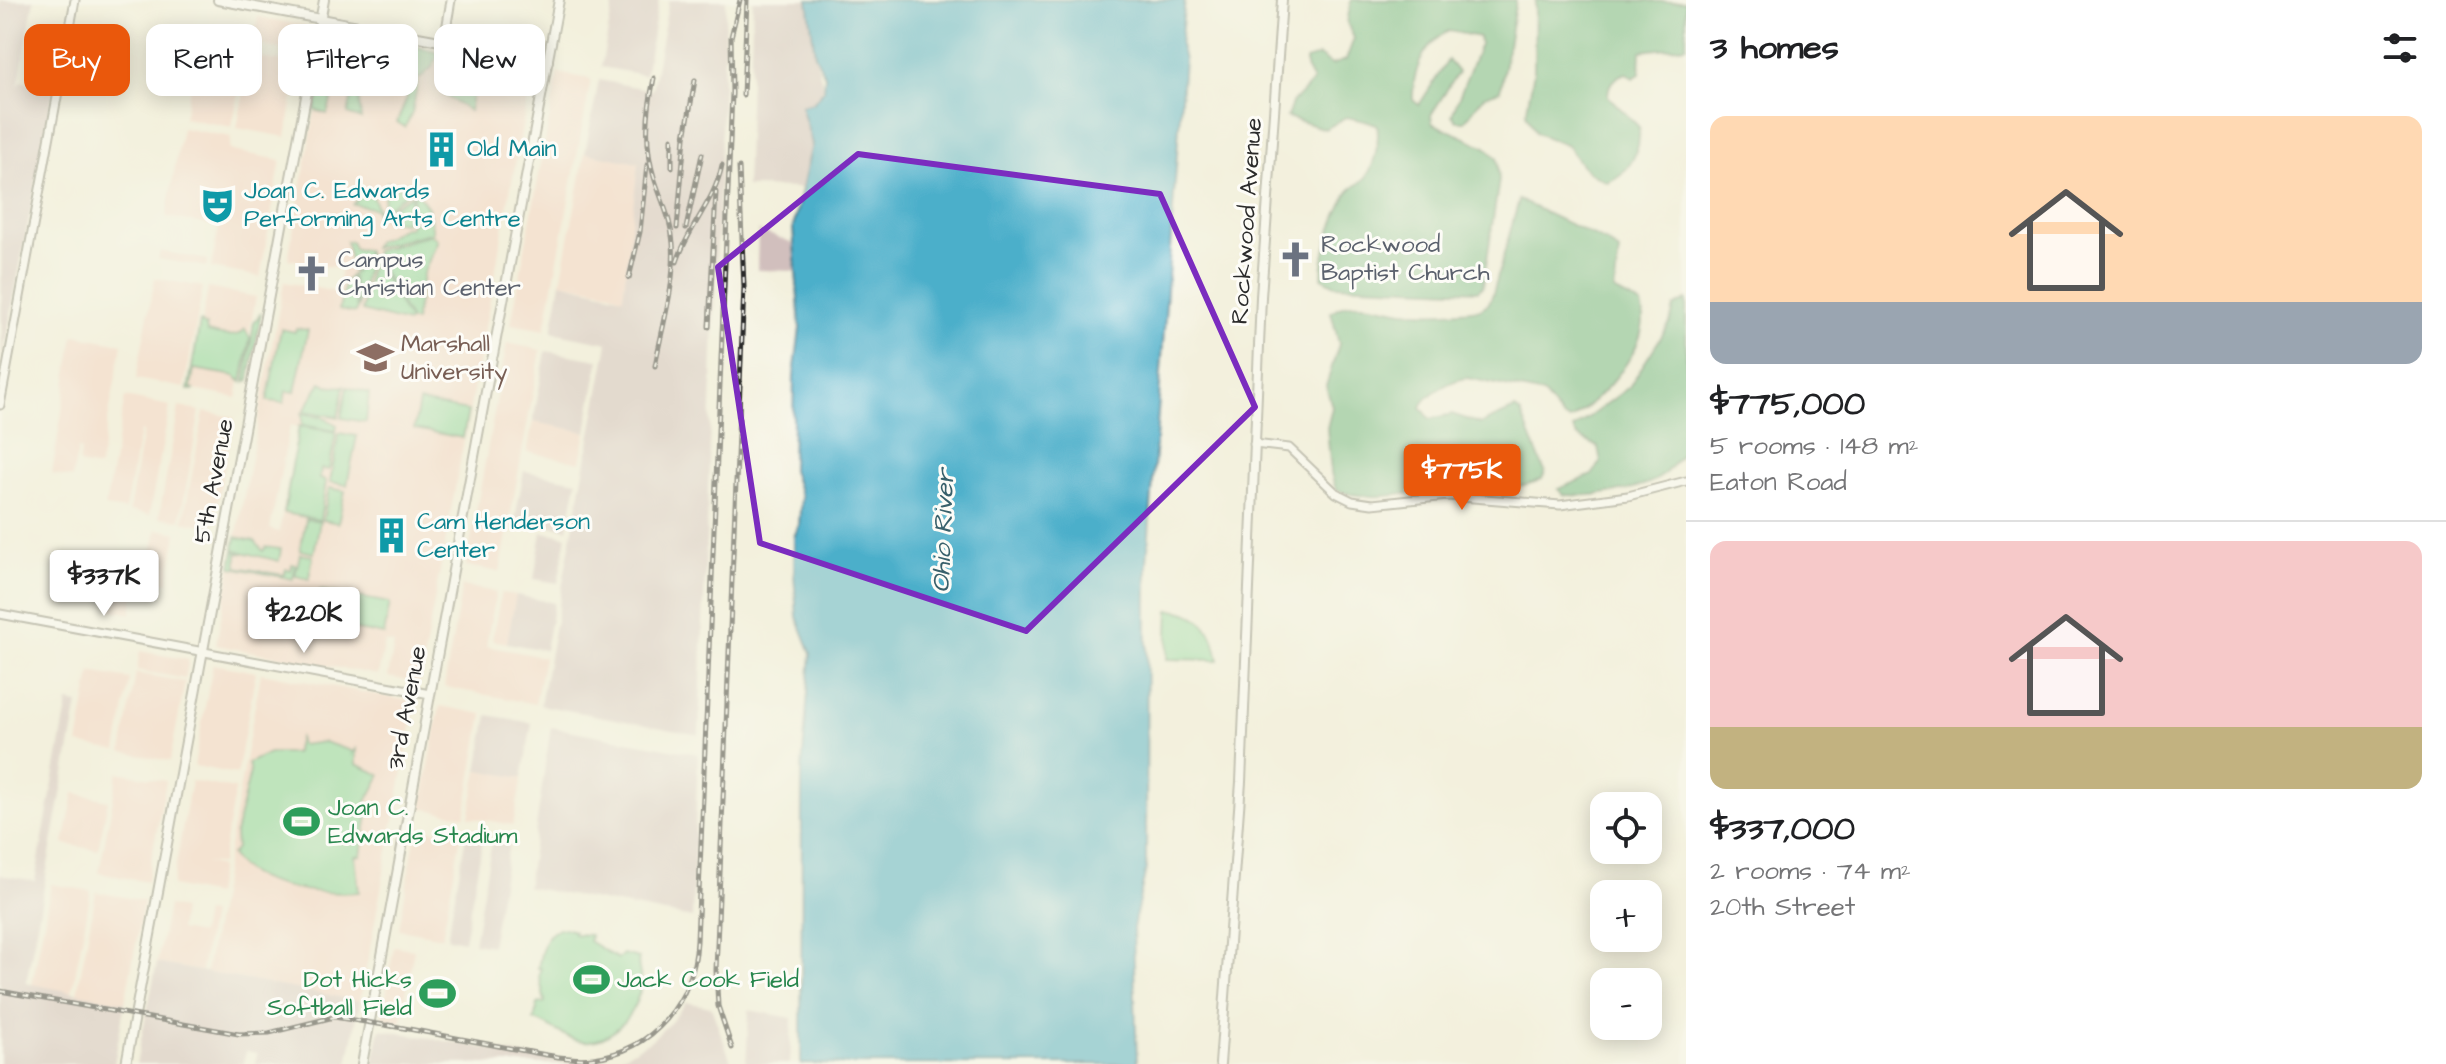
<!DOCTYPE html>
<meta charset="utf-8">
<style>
body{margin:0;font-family:"Architects Daughter",sans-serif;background:#f6f6f6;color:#202124;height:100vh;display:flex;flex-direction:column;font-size:30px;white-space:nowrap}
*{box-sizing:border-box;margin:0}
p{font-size:26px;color:#757577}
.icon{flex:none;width:44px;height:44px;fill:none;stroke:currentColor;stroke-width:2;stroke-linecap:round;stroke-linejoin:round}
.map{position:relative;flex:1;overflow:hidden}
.drawer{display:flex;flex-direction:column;background:#fff;width:760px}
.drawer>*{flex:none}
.top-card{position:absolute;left:24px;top:24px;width:760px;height:72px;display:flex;gap:16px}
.buttons{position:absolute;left:1590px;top:792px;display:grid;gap:16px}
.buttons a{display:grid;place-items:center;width:72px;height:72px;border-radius:16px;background:#fff;box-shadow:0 4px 20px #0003;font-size:40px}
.price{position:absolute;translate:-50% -68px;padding:0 18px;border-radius:8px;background:#fff;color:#222;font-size:26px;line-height:52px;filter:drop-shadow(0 2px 4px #0008)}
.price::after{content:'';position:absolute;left:50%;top:48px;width:24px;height:18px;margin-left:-12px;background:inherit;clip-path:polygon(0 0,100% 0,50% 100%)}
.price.on{background:#ea580c;color:#fff}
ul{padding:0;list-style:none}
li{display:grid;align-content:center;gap:16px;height:424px;padding:0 24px}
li+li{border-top:2px solid #e0e0e0}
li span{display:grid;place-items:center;height:248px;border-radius:16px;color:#555}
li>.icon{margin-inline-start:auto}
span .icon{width:144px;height:144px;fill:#fffc;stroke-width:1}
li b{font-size:34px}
h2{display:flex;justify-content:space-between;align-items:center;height:96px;padding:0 24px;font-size:34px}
.pill{padding:0 28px;border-radius:16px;background:#fff;box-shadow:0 4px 20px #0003;font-size:28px;line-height:72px}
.pill.on{background:#ea580c;color:#fff}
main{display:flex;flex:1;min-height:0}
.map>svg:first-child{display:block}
.built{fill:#f6d2c3;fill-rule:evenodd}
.industrial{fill:#d1bfbd}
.green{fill:#82d496;stroke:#568060;stroke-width:2}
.forest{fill:#69b67f;stroke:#4a7055;stroke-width:2}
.water{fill:#4bafca;stroke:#3b6d7a;stroke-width:2}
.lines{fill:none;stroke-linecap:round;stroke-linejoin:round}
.secondary-casing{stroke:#8f8e84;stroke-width:11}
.primary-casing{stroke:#8f8e84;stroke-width:12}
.secondary{stroke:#fff;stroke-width:7}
.primary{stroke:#fff;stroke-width:8}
.rail-casing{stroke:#2b2b2b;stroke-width:5}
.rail{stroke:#fdfcf7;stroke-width:2;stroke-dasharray:6;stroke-linecap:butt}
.marked{fill:none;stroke:#7b2cbf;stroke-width:6;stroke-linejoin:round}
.labels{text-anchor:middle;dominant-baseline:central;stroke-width:6;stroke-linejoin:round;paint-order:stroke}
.culture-label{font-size:24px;fill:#0d838f;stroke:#fdfcf7;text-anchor:start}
.street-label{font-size:24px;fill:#2b2b2b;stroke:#fdfcf7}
.worship-label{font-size:24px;fill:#5b616d;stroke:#fdfcf7;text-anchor:start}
.education-label{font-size:24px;fill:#785e54;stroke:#fdfcf7;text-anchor:start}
.leisure-label{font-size:24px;fill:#27864d;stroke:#fdfcf7;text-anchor:start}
.water-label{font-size:26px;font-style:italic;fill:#38606b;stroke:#fdfcf7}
</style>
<main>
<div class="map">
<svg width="1686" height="1064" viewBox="0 0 1686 1064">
<rect width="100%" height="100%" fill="#fdfcf7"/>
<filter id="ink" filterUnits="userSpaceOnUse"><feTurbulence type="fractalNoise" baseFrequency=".0125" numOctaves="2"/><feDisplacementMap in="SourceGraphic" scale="16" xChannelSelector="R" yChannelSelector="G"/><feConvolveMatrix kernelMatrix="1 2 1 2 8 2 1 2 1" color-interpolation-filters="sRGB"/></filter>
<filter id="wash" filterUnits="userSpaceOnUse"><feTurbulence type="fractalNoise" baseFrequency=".006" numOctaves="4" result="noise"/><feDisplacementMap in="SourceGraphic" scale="32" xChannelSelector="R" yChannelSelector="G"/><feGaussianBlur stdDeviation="1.8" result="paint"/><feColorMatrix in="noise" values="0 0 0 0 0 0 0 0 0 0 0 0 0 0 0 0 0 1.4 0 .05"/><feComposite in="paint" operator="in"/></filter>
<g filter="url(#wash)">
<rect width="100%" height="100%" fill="#f3f0dd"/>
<g class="built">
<path d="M 258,17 L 306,26 L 301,53 L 253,44 Z"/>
<path d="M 330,31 L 533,68 L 419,683 L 388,677 L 394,644 L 385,642 L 378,675 L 216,645 L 284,282 L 337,292 L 341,269 L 288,259 ZM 290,425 L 299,427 L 279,532 L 270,529 Z"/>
<path d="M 251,56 L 299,65 L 286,137 L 237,128 Z"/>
<path d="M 194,66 L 242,75 L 232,127 L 184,118 Z"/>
<path d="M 558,73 L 591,79 L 545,330 L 511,324 Z"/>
<path d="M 182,128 L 231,137 L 229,149 L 233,151 L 281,160 L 260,277 L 211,268 L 220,222 L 215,222 L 214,226 L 166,217 Z"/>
<path d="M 585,153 L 638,163 L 623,298 L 611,292 L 561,282 Z"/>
<path d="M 160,251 L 208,260 L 206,267 L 158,259 Z"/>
<path d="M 155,278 L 203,287 L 184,388 L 136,379 Z"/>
<path d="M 208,288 L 256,297 L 237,398 L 189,389 Z"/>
<path d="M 74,335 L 122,344 L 99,468 L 79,464 L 81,450 L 78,449 L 72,478 L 52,474 Z"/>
<path d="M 507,343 L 541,350 L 500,572 L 466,566 Z"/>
<path d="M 125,397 L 170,406 L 149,515 L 129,511 L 143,431 L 140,431 L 125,510 L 105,507 Z"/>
<path d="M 179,407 L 200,411 L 180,520 L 159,517 Z"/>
<path d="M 204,412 L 234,417 L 213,527 L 183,521 Z"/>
<path d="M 533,422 L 586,432 L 580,462 L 527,452 Z"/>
<path d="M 157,529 L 177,533 L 168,583 L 147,580 Z"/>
<path d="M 120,559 L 140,563 L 131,614 L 110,610 Z"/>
<path d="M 462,586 L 496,592 L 486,646 L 544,657 L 535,704 L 444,687 Z"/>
<path d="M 501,593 L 516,595 L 507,643 L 492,640 Z"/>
<path d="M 140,651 L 189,660 L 185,679 L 137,670 Z"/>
<path d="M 213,664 L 256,672 L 237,774 L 194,766 Z"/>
<path d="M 91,672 L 130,679 L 117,751 L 78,744 Z"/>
<path d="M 136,673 L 185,682 L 170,761 L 122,752 Z"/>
<path d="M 261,673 L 416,702 L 360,1001 L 206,972 Z"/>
<path d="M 440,706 L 483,714 L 465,816 L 421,808 Z"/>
<path d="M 478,770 L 522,778 L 513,825 L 469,817 Z"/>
<path d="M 118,772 L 166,781 L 147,882 L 99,873 Z"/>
<path d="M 191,781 L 235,789 L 221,864 L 204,863 L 220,867 L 215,895 L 172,886 Z"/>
<path d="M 74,793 L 108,800 L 98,850 L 64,844 Z"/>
<path d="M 417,827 L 461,835 L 442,937 L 399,929 Z"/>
<path d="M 51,884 L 91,891 L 72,992 L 32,985 Z"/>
<path d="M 96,892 L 144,901 L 125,1002 L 77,993 Z"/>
<path d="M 168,906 L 182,909 L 179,930 L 200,934 L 204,913 L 211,914 L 201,971 L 157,963 Z"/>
<path d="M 394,946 L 414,949 L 401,1023 L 382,1019 Z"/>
</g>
<g class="industrial">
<path d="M 0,0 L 34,0 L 18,87 L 21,81 L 54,87 L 2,360 Z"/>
<path d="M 614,0 L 659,0 L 645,75 L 601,67 Z"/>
<path d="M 669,0 L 726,0 L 699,735 L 540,705 L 608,343 L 552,332 L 561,282 L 623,297 L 638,163 L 585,153 L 599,80 L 652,90 Z"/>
<path d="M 753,0 L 808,0 L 815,55 L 823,87 L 816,101 L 801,106 L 812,141 L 801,188 L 746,187 Z"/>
<path d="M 758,230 L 794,244 L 797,271 L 757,270 Z"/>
<path d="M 546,351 L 599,360 L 586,432 L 533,422 Z"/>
<path d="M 524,471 L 577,481 L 568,529 L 515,519 Z"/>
<path d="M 542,532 L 567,536 L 558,583 L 534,579 Z"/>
<path d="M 516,595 L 554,603 L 545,650 L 507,643 Z"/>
<path d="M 68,702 L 78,704 L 26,983 L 125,1002 L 114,1064 L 0,1064 L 0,875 L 35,881 Z"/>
<path d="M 488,715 L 532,723 L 522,778 L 478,770 Z"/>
<path d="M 551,727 L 698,754 L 692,918 L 527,887 Z"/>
<path d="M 466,836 L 483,839 L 464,941 L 447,938 Z"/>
<path d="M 492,841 L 509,844 L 491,946 L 474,943 Z"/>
<path d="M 157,963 L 360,1001 L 348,1064 L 255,1064 L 257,1053 L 246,1051 L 243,1064 L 136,1064 Z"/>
<path d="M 686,1002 L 711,1007 L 732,1064 L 373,1064 L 380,1029 L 561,1062 L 602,1061 L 625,1055 L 650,1041 L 671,1022 Z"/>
<path d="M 749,1010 L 792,1018 L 790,1064 L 746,1064 Z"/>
</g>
<g class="green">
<path d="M 337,31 L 375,38 L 376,42 L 370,46 L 344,42 Z"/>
<path d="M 329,37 L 336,37 L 342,42 L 339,67 L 324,62 Z"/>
<path d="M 403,43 L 439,53 L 433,66 L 420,79 L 388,54 Z"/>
<path d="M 465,55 L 494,61 L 492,72 L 478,70 L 469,111 C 445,92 436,102 441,64 Z"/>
<path d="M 391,63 L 405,69 L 418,81 L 412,113 L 405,127 L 397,122 L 407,98 L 404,75 L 377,71 L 378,65 Z"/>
<path d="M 318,84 L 308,138 L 303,138 L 312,93 Z"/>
<path d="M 322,84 L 335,87 L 327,114 L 315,110 Z"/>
<path d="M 353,90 L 358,91 L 361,119 L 348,114 Z"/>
<path d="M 387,182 L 410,191 L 383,210 L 382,208 Z"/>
<path d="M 368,187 L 378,210 L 376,215 L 376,209 L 353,204 Z"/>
<path d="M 417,193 L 429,209 L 410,220 L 414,194 Z"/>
<path d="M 412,194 L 405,223 L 385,219 L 381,214 Z"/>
<path d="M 429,214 L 433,232 L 373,248 L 376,242 L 404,227 L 409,228 L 411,223 Z"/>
<path d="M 431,234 L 438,240 L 423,274 L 415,321 L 410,321 L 374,255 L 375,251 Z"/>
<path d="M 346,241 L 351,242 L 354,249 L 367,250 L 367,254 L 352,271 Z"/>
<path d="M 368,256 L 369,257 L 358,308 L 352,275 Z"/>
<path d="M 372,256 L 409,321 L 407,323 L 362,311 Z"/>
<path d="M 350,276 L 357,309 L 355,313 L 339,310 L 345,282 Z"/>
<path d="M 261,313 L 249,380 L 245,382 L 254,322 Z"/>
<path d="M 200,322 L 206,326 L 207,332 C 219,335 237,340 245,329 L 250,338 L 242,382 L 235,376 L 194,369 L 191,388 L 195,390 L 188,390 Z"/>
<path d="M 296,328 L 308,330 L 295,392 L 286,391 L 284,403 L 267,401 L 281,329 L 295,332 Z"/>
<path d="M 321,382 L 332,387 L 344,386 L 338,417 L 304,411 Z"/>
<path d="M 347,387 L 369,393 L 366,422 L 341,418 Z"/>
<path d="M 419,402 L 468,411 L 463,438 L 414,429 Z"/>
<path d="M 302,413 L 323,417 L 337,425 L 336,431 L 302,425 Z"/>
<path d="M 299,426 L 336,432 L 329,470 L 321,469 L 320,479 L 326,481 L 320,520 L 284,513 Z"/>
<path d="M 339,433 L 357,436 L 347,485 L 330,482 Z"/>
<path d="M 329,488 L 345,491 L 338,523 L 323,520 Z"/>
<path d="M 306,519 L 320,521 L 314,553 L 300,550 Z"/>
<path d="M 236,537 L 255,541 L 263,551 L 266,547 L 281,549 L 279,561 L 234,550 Z"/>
<path d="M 234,551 L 244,553 L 237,554 L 237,567 L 284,575 L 286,569 L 291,570 L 292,564 L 296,565 L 293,579 L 231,567 Z"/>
<path d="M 300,554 L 313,556 L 309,579 L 295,576 Z"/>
<path d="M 320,590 L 390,603 L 384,635 L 314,622 Z"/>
<path d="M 1169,610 C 1201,611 1214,630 1219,660 L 1167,659 Z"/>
<path d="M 299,738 L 301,745 L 324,742 L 352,751 L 352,754 L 356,749 L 356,764 L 381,775 L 364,807 L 369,810 L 361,855 L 355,856 L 359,892 C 323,895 250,889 231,855 L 236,849 L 235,834 L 250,772 L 248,763 L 269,753 L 295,753 Z"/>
<path d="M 564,928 L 574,931 L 574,934 L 590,935 L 589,941 L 618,959 L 623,954 L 639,958 C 636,966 642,974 641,986 C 636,1014 609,1048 577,1040 C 562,1036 544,1022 534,1020 L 538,1004 L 545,1002 L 539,975 L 541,968 L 538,968 C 542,950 543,931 564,928 Z"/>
</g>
<g class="forest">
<path d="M 1351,0 L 1516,0 L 1500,91 L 1484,96 L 1465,121 L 1457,121 L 1452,115 L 1480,44 L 1479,37 L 1449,31 C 1423,43 1412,73 1413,100 L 1419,105 L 1448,60 L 1458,72 L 1431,115 L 1432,123 L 1486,147 L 1497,158 L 1499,180 L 1483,286 L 1478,291 L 1335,285 L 1322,278 C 1322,250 1334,219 1347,194 C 1351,187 1356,187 1361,182 C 1375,171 1380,140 1377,124 L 1347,117 L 1325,129 L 1287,117 L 1292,103 L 1313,81 L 1306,68 L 1306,60 L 1319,56 L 1332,65 L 1346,60 L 1354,38 L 1347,23 Z"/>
<path d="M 1535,0 L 1686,2 L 1686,46 L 1641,51 L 1640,74 L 1633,78 L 1627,73 C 1614,76 1608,83 1608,96 L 1639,127 C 1641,150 1630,174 1607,182 C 1585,172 1580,165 1568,146 L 1536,133 L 1526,114 L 1534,71 Z"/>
<path d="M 1519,200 L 1607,242 L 1619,252 L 1614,291 L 1641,305 C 1654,345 1601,399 1570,420 L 1563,418 L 1543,394 L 1468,378 C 1453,379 1426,394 1421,407 L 1430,419 L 1452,414 L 1481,424 L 1515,409 L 1521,413 L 1545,472 L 1542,479 C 1510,494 1479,485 1446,489 C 1407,492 1374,503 1336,490 L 1331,473 L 1327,428 L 1332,407 L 1326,386 L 1339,344 L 1331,312 C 1351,296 1381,308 1404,311 C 1428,314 1456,312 1480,309 L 1489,303 L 1493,293 Z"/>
<path d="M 1686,300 L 1686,449 C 1677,458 1670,471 1659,478 C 1636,492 1591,497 1564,495 L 1558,489 L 1592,475 L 1601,462 L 1598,447 L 1577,436 L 1573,429 L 1629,387 L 1670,323 L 1674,307 Z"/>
</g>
<path class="water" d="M 808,0 L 1185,0 L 1180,45 L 1184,59 L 1147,562 L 1146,869 L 1133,928 L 1137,1064 L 801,1064 L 802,768 L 811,653 L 797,617 L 794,574 L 794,537 L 799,525 L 801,497 L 792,470 L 794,376 L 800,328 L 793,228 L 812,144 L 801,106 L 813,103 L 824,89 L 825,76 L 815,55 Z"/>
</g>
<g filter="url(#ink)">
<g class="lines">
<defs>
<g id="secondary">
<path d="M 444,42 L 451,0"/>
<path d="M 0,405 L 75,0"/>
<path d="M 1254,444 L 1289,448 L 1336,493 L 1352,501 L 1372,504 L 1448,496 L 1560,505 L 1628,496 L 1686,481"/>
<path d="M 0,614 L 430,694"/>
</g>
<g id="primary">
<path d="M 218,0 L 548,61"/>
<path d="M 493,355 L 559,0"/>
<path d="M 126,1064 L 324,0"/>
<path d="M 362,1064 L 492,359"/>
<path d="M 1220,1064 L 1241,782 L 1261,297 L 1282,0"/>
</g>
</defs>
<use href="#secondary" class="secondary-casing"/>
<use href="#primary" class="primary-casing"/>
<use href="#secondary" class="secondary"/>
<use href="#primary" class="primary"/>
<defs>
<g id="rail">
<path d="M 654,78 C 647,112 644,144 654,177 C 661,200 671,218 673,243 C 676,283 662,327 655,366"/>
<path d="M 743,95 L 747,0"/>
<path d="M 672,167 L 672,138"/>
<path d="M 677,228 L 685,137 L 695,80"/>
<path d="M 686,228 L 702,154"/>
<path d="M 677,262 C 688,227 715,201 722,165"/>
<path d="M 629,278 L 640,232 L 647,165"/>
<path d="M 709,327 L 716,192"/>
<path d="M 0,991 L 239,1034 L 269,1033 L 334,1017 L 397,1027"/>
<path d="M 388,1025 C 430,1033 472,1041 514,1049 C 540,1053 567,1061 593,1058 C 654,1051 694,1000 697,941 L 732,93 L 731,37 L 740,0"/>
<path d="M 732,1048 L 718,1006 L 716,970 L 744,287 L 739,167"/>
</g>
</defs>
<use href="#rail" class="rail-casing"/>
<use href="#rail" class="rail"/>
</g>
</g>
<path d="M0 0H1686V1064H0ZM 858,154 L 1160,194 L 1255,407 L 1026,631 L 760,543 L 718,267 Z" fill="#f3f0dd" fill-opacity=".55" fill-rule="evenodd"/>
<path class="marked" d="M 858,154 L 1160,194 L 1255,407 L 1026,631 L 760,543 L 718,267 Z"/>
<defs>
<symbol id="building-bare" viewBox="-9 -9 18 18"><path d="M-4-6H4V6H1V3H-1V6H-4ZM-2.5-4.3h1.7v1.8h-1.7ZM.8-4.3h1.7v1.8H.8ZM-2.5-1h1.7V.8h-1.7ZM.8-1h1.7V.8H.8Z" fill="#0f9aa8" stroke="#fdfcf7" stroke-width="2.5" paint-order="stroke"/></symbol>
<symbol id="theatre-bare" viewBox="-9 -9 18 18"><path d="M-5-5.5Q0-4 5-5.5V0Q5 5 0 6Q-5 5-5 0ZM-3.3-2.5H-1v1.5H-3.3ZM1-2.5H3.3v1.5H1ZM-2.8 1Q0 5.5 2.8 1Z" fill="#0f9aa8" stroke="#fdfcf7" stroke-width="2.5" paint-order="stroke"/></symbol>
<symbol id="church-bare" viewBox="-9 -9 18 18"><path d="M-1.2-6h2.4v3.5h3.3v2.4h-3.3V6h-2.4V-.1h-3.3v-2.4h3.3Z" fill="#6b7280" stroke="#fdfcf7" stroke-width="2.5" paint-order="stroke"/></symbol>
<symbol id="university-bare" viewBox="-9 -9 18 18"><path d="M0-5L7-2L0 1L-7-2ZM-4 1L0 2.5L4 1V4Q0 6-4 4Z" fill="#8d6e63" stroke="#fdfcf7" stroke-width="2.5" paint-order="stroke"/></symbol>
<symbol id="stadium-bare" viewBox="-9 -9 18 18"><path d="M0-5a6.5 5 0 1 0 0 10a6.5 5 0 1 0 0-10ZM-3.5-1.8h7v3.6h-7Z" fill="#2e9e5b" stroke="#fdfcf7" stroke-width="2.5" paint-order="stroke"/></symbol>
</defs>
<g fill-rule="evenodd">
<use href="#building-bare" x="416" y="124" width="51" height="51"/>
<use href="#theatre-bare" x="192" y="180" width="51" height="51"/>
<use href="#church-bare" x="1270" y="234" width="51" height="51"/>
<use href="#church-bare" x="286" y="248" width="51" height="51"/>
<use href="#university-bare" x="350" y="332" width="51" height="51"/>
<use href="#building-bare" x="366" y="510" width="51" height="51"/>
<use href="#stadium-bare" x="276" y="796" width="51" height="51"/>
<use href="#stadium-bare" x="566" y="954" width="51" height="51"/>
<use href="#stadium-bare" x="412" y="968" width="51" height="51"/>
</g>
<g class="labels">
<g class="culture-label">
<text x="467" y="149">Old Main</text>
<text x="244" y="191">Joan C. Edwards<tspan x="244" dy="28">Performing Arts Centre</tspan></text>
<text x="417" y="522">Cam Henderson<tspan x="417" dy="28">Center</tspan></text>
</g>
<g class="street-label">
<text transform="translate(1247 221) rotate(-86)">Rockwood Avenue</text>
<text transform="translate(214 481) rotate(-79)">5th Avenue</text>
<text transform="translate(407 708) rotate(-79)">3rd Avenue</text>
</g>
<g class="worship-label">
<text x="1321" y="245">Rockwood<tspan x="1321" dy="28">Baptist Church</tspan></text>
<text x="338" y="260">Campus<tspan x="338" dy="28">Christian Center</tspan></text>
</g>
<g class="education-label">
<text x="401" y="344">Marshall<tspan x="401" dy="28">University</tspan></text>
</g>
<g class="leisure-label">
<text x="328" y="808">Joan C.<tspan x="328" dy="28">Edwards Stadium</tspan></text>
<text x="412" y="980" text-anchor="end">Dot Hicks<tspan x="412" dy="28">Softball Field</tspan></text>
<text x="617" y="980">Jack Cook Field</text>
</g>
<g class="water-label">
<text transform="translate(943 531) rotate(-88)">Ohio River</text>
</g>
</g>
</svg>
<div class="buttons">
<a><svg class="icon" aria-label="locate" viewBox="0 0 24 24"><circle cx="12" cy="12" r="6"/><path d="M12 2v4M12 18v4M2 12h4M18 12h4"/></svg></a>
<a>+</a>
<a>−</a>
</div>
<b class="price on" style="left:1462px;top:512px">$775K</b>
<b class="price" style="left:104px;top:618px">$337K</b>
<b class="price" style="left:304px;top:655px">$220K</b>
<div class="top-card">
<a class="pill on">Buy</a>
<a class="pill">Rent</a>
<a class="pill">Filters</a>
<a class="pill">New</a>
</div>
</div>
<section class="drawer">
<h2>3 homes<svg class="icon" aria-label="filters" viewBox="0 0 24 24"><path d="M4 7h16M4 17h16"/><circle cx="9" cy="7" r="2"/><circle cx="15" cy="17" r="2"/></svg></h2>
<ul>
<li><span style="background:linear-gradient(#ffd9b3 75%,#9aa5b1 0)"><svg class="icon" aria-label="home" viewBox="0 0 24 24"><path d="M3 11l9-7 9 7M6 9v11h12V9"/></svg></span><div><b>$775,000</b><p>5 rooms · 148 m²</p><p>Eaton Road</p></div></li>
<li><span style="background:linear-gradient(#f6c9c9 75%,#c2b280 0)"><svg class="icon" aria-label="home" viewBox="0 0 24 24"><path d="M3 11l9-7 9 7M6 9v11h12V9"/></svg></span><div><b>$337,000</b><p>2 rooms · 74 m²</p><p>20th Street</p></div></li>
</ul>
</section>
</main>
